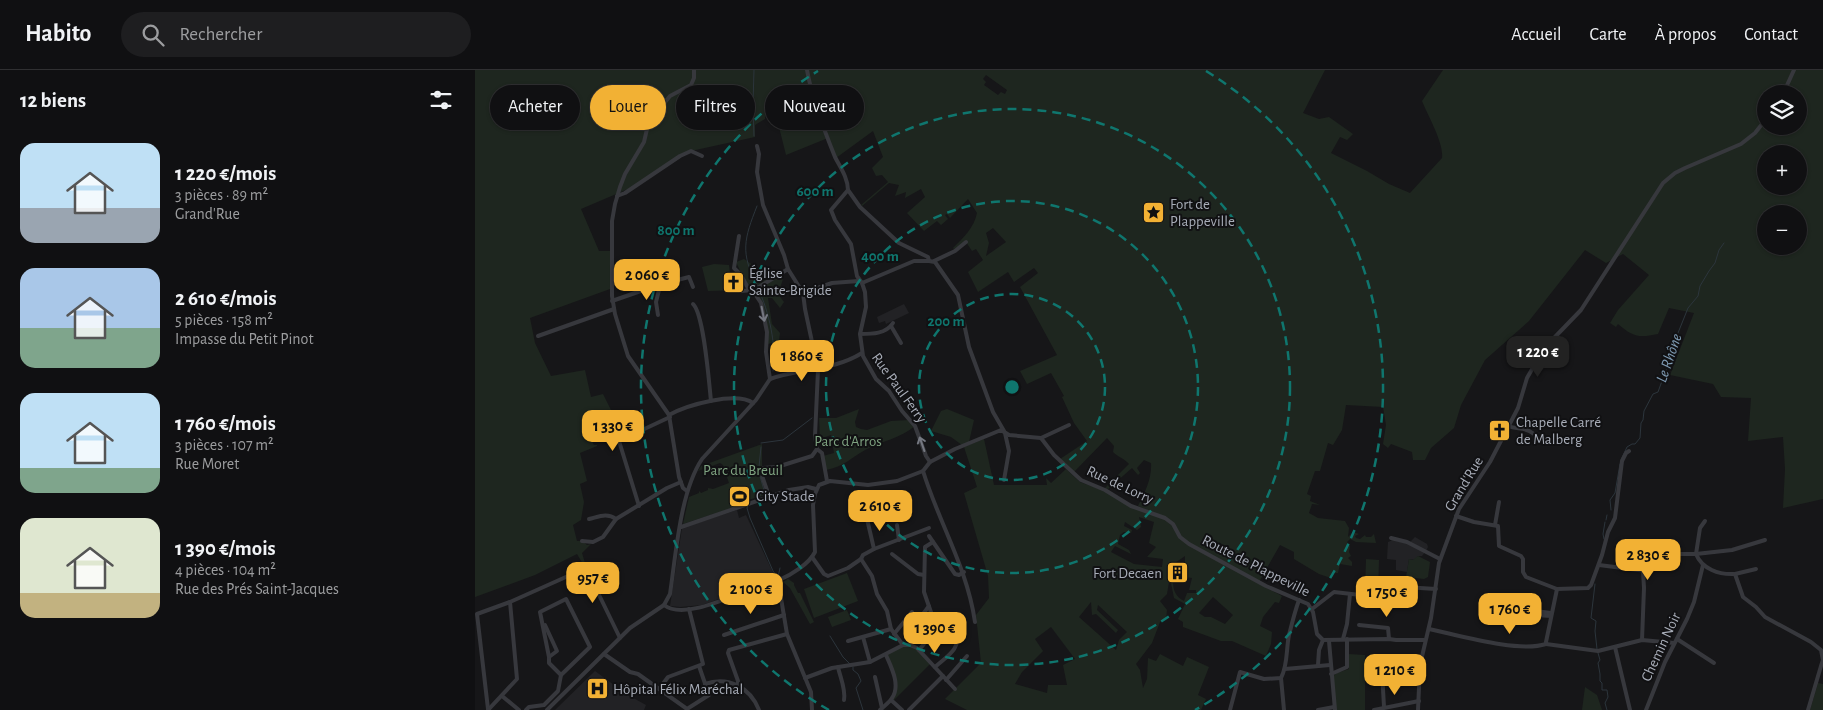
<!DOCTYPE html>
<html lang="fr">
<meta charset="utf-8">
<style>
body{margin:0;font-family:"Alegreya Sans",sans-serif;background:#1e1e20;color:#f1f3f6;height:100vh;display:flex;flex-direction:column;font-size:19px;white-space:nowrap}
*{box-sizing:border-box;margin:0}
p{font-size:16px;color:#9c9d9f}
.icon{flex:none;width:28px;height:28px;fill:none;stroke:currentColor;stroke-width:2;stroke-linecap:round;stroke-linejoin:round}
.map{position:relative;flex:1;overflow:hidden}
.details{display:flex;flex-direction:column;background:#101012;width:475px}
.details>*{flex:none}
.guide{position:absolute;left:15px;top:15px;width:475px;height:45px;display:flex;gap:10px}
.controls{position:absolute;left:1282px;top:15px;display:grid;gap:10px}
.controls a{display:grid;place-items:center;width:50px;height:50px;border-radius:50%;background:#101012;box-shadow:0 1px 4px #0004,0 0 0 1px #303032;font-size:25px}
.price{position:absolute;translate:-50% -42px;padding:0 11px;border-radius:10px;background:#f2b134;color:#111;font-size:16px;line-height:32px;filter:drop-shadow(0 1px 2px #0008)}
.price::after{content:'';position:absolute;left:50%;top:30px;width:15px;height:11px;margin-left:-8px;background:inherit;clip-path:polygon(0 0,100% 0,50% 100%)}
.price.on{background:#222;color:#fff}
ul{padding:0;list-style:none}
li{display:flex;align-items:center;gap:15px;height:125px;padding:0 20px}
li span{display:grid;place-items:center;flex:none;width:140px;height:100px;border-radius:15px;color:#555}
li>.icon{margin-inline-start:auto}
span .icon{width:60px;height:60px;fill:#fffc;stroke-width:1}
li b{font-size:21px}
h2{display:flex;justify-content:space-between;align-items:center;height:60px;padding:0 20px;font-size:21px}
.chip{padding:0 18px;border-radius:22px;background:#101012;box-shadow:0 1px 4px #0004,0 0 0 1px #303032;font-size:18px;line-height:45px}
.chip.on{background:#f2b134;color:#111}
header{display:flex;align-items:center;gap:30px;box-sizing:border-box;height:70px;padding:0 25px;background:#101012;border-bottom:1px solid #303032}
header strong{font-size:24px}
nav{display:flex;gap:28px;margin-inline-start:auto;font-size:18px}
.search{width:350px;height:45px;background:#1e1e20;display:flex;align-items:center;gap:12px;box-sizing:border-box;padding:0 18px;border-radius:28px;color:#9c9d9f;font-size:19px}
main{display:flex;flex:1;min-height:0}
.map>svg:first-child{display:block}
.built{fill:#222225}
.green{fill:#1e261f;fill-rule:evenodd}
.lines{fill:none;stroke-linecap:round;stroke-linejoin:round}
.stream{stroke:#2c353c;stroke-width:1}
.minor{stroke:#37383d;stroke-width:4}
.oneway{stroke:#757881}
.ring{fill:none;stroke:#0f766e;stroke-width:2.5;stroke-dasharray:9 6}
.labels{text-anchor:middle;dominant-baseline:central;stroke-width:4;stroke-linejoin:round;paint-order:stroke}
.poi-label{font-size:15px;fill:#a8adb8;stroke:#111113;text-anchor:start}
.street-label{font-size:15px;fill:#a8adb8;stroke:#111113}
.park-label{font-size:15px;fill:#7fa381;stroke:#111113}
.water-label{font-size:16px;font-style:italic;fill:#7f9bb3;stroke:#111113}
.centre{fill:#0f766e;stroke:#111113;stroke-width:2.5}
.ring-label{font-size:15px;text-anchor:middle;font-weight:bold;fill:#0f766e;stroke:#111113;stroke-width:4;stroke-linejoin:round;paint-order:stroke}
</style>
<header>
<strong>Habito</strong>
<div class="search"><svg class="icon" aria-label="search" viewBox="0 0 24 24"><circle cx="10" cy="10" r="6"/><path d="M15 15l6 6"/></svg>Rechercher</div>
<nav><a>Accueil</a><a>Carte</a><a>À propos</a><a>Contact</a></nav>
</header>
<main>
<section class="details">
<h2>12 biens<svg class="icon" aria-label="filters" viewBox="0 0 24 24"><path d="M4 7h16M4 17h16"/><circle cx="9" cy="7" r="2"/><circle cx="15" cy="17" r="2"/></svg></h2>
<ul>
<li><span style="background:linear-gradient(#bfe0f5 65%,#9aa5b1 0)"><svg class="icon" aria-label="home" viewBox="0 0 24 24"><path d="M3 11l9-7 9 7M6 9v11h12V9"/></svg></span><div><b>1 220 €/mois</b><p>3 pièces · 89 m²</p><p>Grand'Rue</p></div></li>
<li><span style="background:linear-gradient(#a9c7e8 60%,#7fa58c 0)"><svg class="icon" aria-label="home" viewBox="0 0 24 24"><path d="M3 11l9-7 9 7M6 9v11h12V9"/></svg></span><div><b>2 610 €/mois</b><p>5 pièces · 158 m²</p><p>Impasse du Petit Pinot</p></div></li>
<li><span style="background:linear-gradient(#bfe0f5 75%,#7fa58c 0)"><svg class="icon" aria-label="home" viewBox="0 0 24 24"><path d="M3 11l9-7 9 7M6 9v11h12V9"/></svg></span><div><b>1 760 €/mois</b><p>3 pièces · 107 m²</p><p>Rue Moret</p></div></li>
<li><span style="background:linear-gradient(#dfe7d0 75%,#c2b280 0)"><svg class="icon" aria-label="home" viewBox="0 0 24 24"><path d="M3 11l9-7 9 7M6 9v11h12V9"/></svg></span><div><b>1 390 €/mois</b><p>4 pièces · 104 m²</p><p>Rue des Prés Saint-Jacques</p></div></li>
</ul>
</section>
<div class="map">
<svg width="1348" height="640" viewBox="0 0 1348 640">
<rect width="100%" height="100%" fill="#161618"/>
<g class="built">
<path d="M 429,234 L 434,243 L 411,254 L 410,251 L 404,253 L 402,247 Z"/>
<path d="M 262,440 L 264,448 L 271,445 L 301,509 L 227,535 L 205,537 L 195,536 L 207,458 Z"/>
<path d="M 940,467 L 952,474 L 953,477 L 951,481 L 947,486 L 943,486 L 940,490 L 934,489 L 932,502 L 921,500 L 921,490 L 912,489 L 913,472 L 918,470 L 933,474 Z"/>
<path d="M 120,601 L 151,624 L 171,635 L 169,640 L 80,640 Z"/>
</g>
<g class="green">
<path d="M 0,0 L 850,0 L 828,43 L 844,49 L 854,47 L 878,64 L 872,70 L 865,67 L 856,83 L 892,101 L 914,114 L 935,123 L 967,88 C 969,73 953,46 947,31 L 968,0 L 1348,0 L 1348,429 L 1308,438 L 1310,399 L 1308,367 L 1273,371 L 1276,328 L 1246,327 L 1238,314 L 1195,305 L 1219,243 L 1194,238 L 1183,264 C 1164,268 1158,267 1143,254 L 1141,257 L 1135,253 L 1143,240 L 1174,205 L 1148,184 L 1131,193 L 1110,180 L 1054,251 L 1010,290 L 986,335 L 979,358 L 956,378 L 950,390 L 938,390 L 937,382 L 916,374 L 913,378 L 908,374 L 911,355 L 908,337 L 871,335 L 867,360 L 858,375 L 853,373 L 845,401 L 840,401 L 832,424 L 836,426 L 835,431 L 845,435 L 837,434 L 834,443 L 843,448 L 870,451 L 874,458 L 873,467 L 878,462 L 884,464 L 880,466 L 881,468 L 885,469 L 890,465 L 891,467 L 896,467 L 899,464 L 901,473 L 881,472 L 875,469 L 872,472 L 875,476 L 874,482 L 876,486 L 873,488 L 877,492 L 877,496 L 865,494 L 863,503 L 857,503 L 856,508 L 844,504 L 819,489 L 819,482 L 805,475 L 784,512 L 790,517 L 807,526 L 804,533 L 800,532 L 788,547 L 785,556 L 797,562 L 796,574 L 791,586 L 757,571 L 746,571 L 708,557 L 708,552 L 703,549 L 710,534 L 699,528 L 696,513 L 694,512 L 692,524 L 685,531 L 692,540 L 691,549 L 685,552 L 677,573 L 661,594 L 665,600 L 668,618 L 672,609 L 673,588 L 681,591 L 685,584 L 708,596 L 712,587 L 734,597 L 723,625 L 731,629 L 726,640 L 492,640 L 470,629 L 506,593 L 501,545 L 514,528 L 513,506 L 489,423 L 502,417 L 489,377 L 509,369 L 519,415 L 572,415 L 571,408 L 576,413 L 591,399 L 605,412 L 630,421 L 651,434 L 674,441 L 663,436 C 670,422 677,409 676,393 L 669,390 L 662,398 L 665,403 L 663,405 L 657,398 L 633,419 L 630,418 L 654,394 C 650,389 643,387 638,382 L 639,376 L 632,368 L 599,402 L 585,389 L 612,371 L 599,353 L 587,327 L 589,326 L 576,303 L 552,314 L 545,301 L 582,285 L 545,217 L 563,203 L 559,198 L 539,212 L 533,202 L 503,222 L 493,202 L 508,190 L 501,179 L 497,181 L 491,172 L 479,179 L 478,178 C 488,168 499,158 502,143 L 493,129 L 475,148 L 472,144 L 470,145 L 473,149 L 466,155 L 462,151 L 449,161 L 432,143 L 450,127 L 446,119 L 430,128 L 431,122 L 420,126 L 424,115 L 414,113 L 387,136 L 386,135 L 413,112 L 407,105 L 401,106 L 397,98 L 408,87 L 398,61 L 361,88 L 353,68 L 311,85 L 304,57 L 303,25 L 293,25 L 290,49 L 280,55 L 280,67 L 216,81 L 167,113 L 106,139 L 124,181 L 136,181 L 135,219 L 55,248 L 60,273 L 76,306 L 110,300 L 116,327 L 128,324 L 141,350 L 128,360 L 132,362 L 132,364 L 111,360 L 119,375 L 122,375 L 122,376 L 105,383 L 112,411 L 105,414 L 109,432 L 106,450 L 98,455 L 102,471 L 107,471 L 112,475 L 116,474 L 107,483 L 110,493 L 108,494 L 102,484 L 60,505 L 0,527 ZM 511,5 L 532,20 L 530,24 L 526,22 L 523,25 L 509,15 L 511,12 L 508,9 ZM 345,14 L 360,18 L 373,35 L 350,40 L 346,32 L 355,29 L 343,23 ZM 1291,24 L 1324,24 L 1324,56 L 1291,56 ZM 1291,84 L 1324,84 L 1324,116 L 1291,116 ZM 1291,144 L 1324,144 L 1324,176 L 1291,176 ZM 518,158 L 531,172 L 511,186 L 514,173 L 511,163 ZM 664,447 L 679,452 L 674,473 L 681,477 L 672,487 L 688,489 L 687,497 L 659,494 L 636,482 L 640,476 L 656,484 L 654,480 L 643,474 L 645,465 L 649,462 L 656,463 L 657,460 L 649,456 L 650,452 L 662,460 L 666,457 ZM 710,486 L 710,507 L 717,508 L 714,520 L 721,520 L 721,523 L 712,523 L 709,531 C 693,523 699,507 700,493 ZM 738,527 L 758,545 L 750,554 L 736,547 L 730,547 L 724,543 ZM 616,532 L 617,545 L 621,544 L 641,563 L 643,560 L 622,540 L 623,535 L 652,562 L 644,570 L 641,580 L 604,547 ZM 576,557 L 600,589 L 588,595 L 592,615 L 573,615 L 572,623 L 540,614 L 547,602 L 568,581 L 560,569 Z"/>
<path d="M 269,189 L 282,198 L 290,207 L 300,202 L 306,205 L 308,209 L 303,224 L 309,232 L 305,238 L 297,228 L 293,228 L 297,254 L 305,263 L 304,271 L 293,274 L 289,239 L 270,211 L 261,192 Z"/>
<path d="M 239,194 L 254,195 L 255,203 L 259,202 L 264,204 L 270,216 L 266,220 L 233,221 L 227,197 Z"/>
<path d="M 384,339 L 380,352 L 381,357 L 386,359 L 392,360 L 416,351 L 435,350 L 440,356 C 426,368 407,371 390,380 C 376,388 368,397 351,400 L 348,386 L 359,383 L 356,365 L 345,369 L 344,348 L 361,348 Z"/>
<path d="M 472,339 L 499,350 L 494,372 L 487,375 L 476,367 L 456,361 L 466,341 Z"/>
<path d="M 287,374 L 287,396 L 285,399 L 290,425 L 273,430 L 266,435 L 208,454 L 214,427 L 224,423 L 224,421 L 226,423 L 233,420 L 233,418 L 238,419 L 254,413 L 248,395 L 245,393 L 223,401 L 226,396 Z"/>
<path d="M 943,486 L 955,492 L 953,507 L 949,509 L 931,507 L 934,489 L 938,490 Z"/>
<path d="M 891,489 L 904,490 L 903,525 L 890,523 Z"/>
<path d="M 372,503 L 383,531 L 339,548 L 329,519 Z"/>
<path d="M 313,509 L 319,513 L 319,515 L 323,523 L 325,523 L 339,552 L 335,554 L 315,518 L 308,512 Z"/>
<path d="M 372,540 L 376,550 L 357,557 L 353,547 Z"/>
<path d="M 428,575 L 440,576 L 456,593 L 418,631 L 420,611 L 411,585 Z"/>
<path d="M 873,584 L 890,585 L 890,640 L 861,640 L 858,606 L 862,603 L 874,599 Z"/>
<path d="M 1343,613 L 1348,614 L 1348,640 L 1335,640 Z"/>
<path d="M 1110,617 L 1122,625 L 1127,640 L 1107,640 Z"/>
</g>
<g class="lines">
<g class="stream">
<path d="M 279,66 L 278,34 L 279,0"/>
<path d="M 282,215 C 265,183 269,169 282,136"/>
<path d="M 283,219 C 294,240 302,278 298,301"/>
<path d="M 1199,273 L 1213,238 L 1223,226 L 1225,216 L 1234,201 L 1240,193 L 1244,180 L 1249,173"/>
<path d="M 286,373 L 308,370 L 337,348"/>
<path d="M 1146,390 L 1152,377 L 1157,374 L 1160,374 L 1165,368 L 1166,353 L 1168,350 L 1169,341 L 1178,324 L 1183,322 L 1192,297 L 1191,293 L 1195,286"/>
<path d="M 284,397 L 286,377"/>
<path d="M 283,428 L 289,420 L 284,403"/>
<path d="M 273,435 L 272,438 L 275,448 L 298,501 L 303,508"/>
<path d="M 1136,440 L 1135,430 L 1140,423 L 1145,394"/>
<path d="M 1131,450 L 1132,445"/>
<path d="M 1129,469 L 1128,464 L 1130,452"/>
<path d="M 303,507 L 305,498"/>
<path d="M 1120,514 L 1116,548 L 1121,551 L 1120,561 L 1122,579"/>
<path d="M 355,566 L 368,587 L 375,594"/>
<path d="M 1123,583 L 1125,590 L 1123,593 L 1125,604 L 1125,611 L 1127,613 L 1127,620 L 1132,620 L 1133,627 L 1130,633 L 1132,640"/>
<path d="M 378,597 L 378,600 L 383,604 L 386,611 L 381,618 L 388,640"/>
</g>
<g class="minor">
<path d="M 332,0 C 337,29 349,60 360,87 C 365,97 373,108 373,120"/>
<path d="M 1308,24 L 1319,0"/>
<path d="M 282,76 L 284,84 L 282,102 L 288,135 L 309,185 L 313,199"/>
<path d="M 373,120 L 356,140 L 360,150 L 376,174 L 382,206 L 387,213 L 390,222 L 391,237 L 385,264 L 388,286 L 401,309 L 414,321 L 427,341 L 440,356 L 451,386 L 455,392"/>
<path d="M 373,120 L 385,137 L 424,173 L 453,187 L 454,191 L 460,192 L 483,225 L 494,277 L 518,342 L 529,361"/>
<path d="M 142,126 L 150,123 L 205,86 L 216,81 L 227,86"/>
<path d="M 264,166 L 259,198 L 266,205 L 273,218 L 280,224 L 286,233 L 292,262 L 291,282 L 295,309"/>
<path d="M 459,191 L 480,181 L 491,172"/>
<path d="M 387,213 L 439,191 L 454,191"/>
<path d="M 266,221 L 279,220 L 313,199 L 328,223 L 330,239 L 343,300 L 340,366 L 342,379 L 347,383 L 352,411"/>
<path d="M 328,223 L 357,213 L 384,211"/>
<path d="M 137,231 L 183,215 L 214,207 L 218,217"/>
<path d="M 218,234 C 229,244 234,313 236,331"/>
<path d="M 183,245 L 181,232 L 184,220 L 183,215"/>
<path d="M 416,256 L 426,273"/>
<path d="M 385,264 C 397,264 411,264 418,253"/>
<path d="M 63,266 L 139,239"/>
<path d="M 194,345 C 212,335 261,321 278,333"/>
<path d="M 1033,356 C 1043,360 1049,356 1059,364"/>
<path d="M 566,368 L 594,355"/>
<path d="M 448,401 C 464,453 492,497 500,552"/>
<path d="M 529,410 L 534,381 L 530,363"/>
<path d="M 212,421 L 208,418 L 204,407 L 194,345 L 153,286 L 140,244 L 137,226 L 137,151 L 140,134 L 145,117 L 150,104 L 169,72 L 172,59 L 178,47 L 195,26 L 216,15 L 219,8 L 219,0"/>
<path d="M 294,426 L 286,403 L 288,398 L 302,397 L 337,386 L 342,379"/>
<path d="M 164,436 L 144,371 L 144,367 L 149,363 L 163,362 L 195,347"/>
<path d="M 981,446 L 999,452 L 1023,456 L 1024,476 L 1046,486 L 1048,489 L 1048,502 L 1051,507 L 1082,519 L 1113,518 L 1116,515 L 1127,485 L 1133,462 L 1140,448 L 1147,391 L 1151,383 L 1154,381"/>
<path d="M 114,449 C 123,447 132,442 141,449"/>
<path d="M 392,449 L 399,479"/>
<path d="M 1230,451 L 1225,458 L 1221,484 L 1257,480 L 1290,470"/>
<path d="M 422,455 L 424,470"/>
<path d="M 1020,455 L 1024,432"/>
<path d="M 206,457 L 314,420 L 333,417 L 341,419"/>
<path d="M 454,466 L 480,504 L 484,505 L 489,502"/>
<path d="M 916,468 L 932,472 L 965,489"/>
<path d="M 107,471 L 118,472 L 128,467 L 141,449 L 192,418 L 206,412"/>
<path d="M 458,472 L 450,477 L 449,522 L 459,551 L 480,562 C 488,578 471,587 460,597"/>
<path d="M 417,484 L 443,504 L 449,505"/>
<path d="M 337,487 L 349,504 L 353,506 L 373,498 L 386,489 L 388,485 L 399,479 L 454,458"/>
<path d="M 386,489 L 397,506 L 402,524 L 412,541 L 416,559 L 428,575"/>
<path d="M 109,494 L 145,568"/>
<path d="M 1124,495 L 1171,501 L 1196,484 L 1221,484 C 1227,499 1244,505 1260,504 L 1268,527 L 1281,537 L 1290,547 L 1336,572 L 1346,580 L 1348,590 L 1346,596 L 1333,640"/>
<path d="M 1260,504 L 1281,499"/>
<path d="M 303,510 L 312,564 L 336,622 L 337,640"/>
<path d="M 189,535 C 208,550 254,527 274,520 C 284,517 294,514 304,510 C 316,505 334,494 340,482 L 338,435 L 340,424 L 344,415 L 355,411 L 393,415 L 422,411 L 448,401 L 455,392 L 480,379 L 526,360 L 534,365 L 566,368 L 579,385 L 606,410 L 630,420 L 656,436 L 690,448 L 698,454 L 705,467 L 714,474 L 791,516 L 833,534 L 838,542 L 842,564 L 848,570 L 914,569 L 921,570 L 950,570"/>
<path d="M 1036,538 L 1076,543"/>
<path d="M 837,539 L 859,522 L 903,527 L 906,525 L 909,517 L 913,516 L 961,519"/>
<path d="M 1016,542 L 1076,546"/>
<path d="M 445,548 L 454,536"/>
<path d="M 70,555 L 82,581 L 74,587 L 74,593 L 86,605"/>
<path d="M 884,555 L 913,558 L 914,569"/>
<path d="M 954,559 C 983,565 1043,583 1071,574 L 1071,572 L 1082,519"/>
<path d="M 419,564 L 437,542"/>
<path d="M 249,565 L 309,545"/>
<path d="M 388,567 L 395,592"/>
<path d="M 868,569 L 872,554 L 875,524"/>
<path d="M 1202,569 L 1239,593"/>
<path d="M 1167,570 L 1169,518 L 1168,501"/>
<path d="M 373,571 L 416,559"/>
<path d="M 854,571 L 860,640"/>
<path d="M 1071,574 L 1123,581 L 1167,570 L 1199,573"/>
<path d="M 434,575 L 441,567 L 449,574 L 444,580"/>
<path d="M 1140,577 L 1155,640"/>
<path d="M 129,584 L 155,602 L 163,604 L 212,639 L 234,625 L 224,596"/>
<path d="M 843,595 L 844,580 L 848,570"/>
<path d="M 363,597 C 365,607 371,619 369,630"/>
<path d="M 810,599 L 855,595"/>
<path d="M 907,601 L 909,637"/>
<path d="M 856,604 L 872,597 L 872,569"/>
<path d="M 400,607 L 407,638"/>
<path d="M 330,608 L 357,598 L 395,592 L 428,575 L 435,575 L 442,578 L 480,619"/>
<path d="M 806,608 L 809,640"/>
<path d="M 471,610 L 492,586"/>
<path d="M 230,614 C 253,606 275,617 284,640"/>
<path d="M 263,615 L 263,611 L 253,583 L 254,580 L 312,564"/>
<path d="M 184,619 L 193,607 L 228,594 L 214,539"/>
<path d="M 27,626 L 44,640"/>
<path d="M 416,630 L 427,640"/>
<path d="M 13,639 L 2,544 L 35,532 L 111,498"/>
<path d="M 13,640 L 42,609 L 35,532"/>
<path d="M 51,640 L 54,637 L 69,635 L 83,621 L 86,605 L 115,577 L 91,529 L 65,542 L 74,587"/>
<path d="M 72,640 L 155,558 L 189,535 L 195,524 C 201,484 205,422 227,389 L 281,330 L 295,309 C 326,298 358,301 387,283"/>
<path d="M 405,640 C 409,636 414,633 417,628 C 426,615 416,597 411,585"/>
<path d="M 434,640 L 468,606"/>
<path d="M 755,640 L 765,602 L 789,609 L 806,608 C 813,595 811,579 814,565 C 817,553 820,541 824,530"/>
<path d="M 843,640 L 859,637"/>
<path d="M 899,640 L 944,631"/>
<path d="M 943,640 L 945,595 L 956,548 L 964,493 L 984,439 L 1015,392 L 1043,338 L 1052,308 L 1064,287 L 1078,269 L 1106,240 L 1188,113 L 1200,103 L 1210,98 L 1266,74 L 1280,63 L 1291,49"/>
<path d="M 1171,640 L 1190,592 L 1212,549 L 1219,532 L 1228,495"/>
</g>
</g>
<defs><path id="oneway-shaft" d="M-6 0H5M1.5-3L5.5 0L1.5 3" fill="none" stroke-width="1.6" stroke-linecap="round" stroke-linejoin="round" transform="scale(1.25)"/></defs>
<g class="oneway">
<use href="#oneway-shaft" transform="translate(288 244) rotate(79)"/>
<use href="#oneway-shaft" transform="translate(447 374) rotate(-109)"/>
</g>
<g class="ring">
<circle cx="537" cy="317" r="93"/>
<circle cx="537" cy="317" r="186"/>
<circle cx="537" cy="317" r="278"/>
<path d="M354 640A371 371 0 0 1 343 1M731 1A371 371 0 0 1 720 640"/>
</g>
<defs>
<symbol id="sight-square" viewBox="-11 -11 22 22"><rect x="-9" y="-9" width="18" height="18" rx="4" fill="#f2b134" stroke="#111113"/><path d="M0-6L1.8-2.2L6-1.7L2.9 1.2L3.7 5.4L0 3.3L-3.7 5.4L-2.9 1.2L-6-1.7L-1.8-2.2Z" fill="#111"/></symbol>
<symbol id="church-square" viewBox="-11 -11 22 22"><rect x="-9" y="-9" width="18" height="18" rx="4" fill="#f2b134" stroke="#111113"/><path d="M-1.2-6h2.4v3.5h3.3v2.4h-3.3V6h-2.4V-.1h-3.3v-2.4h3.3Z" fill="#111"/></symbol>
<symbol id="stadium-square" viewBox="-11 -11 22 22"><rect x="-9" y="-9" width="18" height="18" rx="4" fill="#f2b134" stroke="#111113"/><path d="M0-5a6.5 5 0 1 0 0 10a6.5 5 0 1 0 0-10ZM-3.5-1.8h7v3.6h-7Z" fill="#111"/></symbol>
<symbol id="building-square" viewBox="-11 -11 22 22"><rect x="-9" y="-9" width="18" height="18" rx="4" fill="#f2b134" stroke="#111113"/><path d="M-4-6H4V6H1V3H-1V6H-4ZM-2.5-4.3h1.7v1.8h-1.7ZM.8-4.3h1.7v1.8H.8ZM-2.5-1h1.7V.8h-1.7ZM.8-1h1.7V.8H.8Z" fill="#111"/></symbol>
<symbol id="hospital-square" viewBox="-11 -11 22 22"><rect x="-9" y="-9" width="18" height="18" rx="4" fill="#f2b134" stroke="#111113"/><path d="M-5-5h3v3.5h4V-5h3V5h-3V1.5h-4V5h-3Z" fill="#111"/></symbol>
</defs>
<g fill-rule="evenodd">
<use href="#sight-square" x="666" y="130" width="25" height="25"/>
<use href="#church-square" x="246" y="200" width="25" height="25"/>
<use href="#church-square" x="1012" y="348" width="25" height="25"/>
<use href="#stadium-square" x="252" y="414" width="25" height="25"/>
<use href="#building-square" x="690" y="490" width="25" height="25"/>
<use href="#hospital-square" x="110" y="606" width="25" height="25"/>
</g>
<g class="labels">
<g class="poi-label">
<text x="695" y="134">Fort de<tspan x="695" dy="17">Plappeville</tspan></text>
<text x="274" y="203">Église<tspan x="274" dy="17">Sainte-Brigide</tspan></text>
<text x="1041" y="352">Chapelle Carré<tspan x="1041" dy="17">de Malberg</tspan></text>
<text x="281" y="426">City Stade</text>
<text x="687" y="503" text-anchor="end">Fort Decaen</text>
<text x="138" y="619">Hôpital Félix Maréchal</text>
</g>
<g class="street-label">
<text transform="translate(424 318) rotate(54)">Rue Paul Ferry</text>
<text transform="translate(989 414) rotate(-59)">Grand'Rue</text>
<text transform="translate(645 415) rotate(25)">Rue de Lorry</text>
<text transform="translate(781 496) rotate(27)">Route de Plappeville</text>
<text transform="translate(1186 577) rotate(-65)">Chemin Noir</text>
</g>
<g class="park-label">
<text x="373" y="371">Parc d'Arros</text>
<text x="268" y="400">Parc du Breuil</text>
</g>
<g class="water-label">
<text transform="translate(1194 288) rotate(-71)">Le Rhône</text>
</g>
</g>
<circle cx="537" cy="317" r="8" class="centre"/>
<g class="ring-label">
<text x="340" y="126">600 m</text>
<text x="201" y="165">800 m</text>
<text x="405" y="191">400 m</text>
<text x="471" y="256">200 m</text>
</g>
</svg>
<div class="controls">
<a><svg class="icon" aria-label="layers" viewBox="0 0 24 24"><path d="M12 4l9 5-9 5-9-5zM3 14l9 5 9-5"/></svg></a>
<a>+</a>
<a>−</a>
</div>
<b class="price" style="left:172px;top:231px">2 060 €</b>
<b class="price on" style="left:1063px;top:308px">1 220 €</b>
<b class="price" style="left:327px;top:312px">1 860 €</b>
<b class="price" style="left:138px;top:382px">1 330 €</b>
<b class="price" style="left:405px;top:462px">2 610 €</b>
<b class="price" style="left:1173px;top:511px">2 830 €</b>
<b class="price" style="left:118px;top:534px">957 €</b>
<b class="price" style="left:276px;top:545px">2 100 €</b>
<b class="price" style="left:912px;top:548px">1 750 €</b>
<b class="price" style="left:1035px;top:565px">1 760 €</b>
<b class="price" style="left:460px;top:584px">1 390 €</b>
<b class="price" style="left:920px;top:626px">1 210 €</b>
<div class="guide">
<a class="chip">Acheter</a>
<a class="chip on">Louer</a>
<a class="chip">Filtres</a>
<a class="chip">Nouveau</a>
</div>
</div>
</main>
